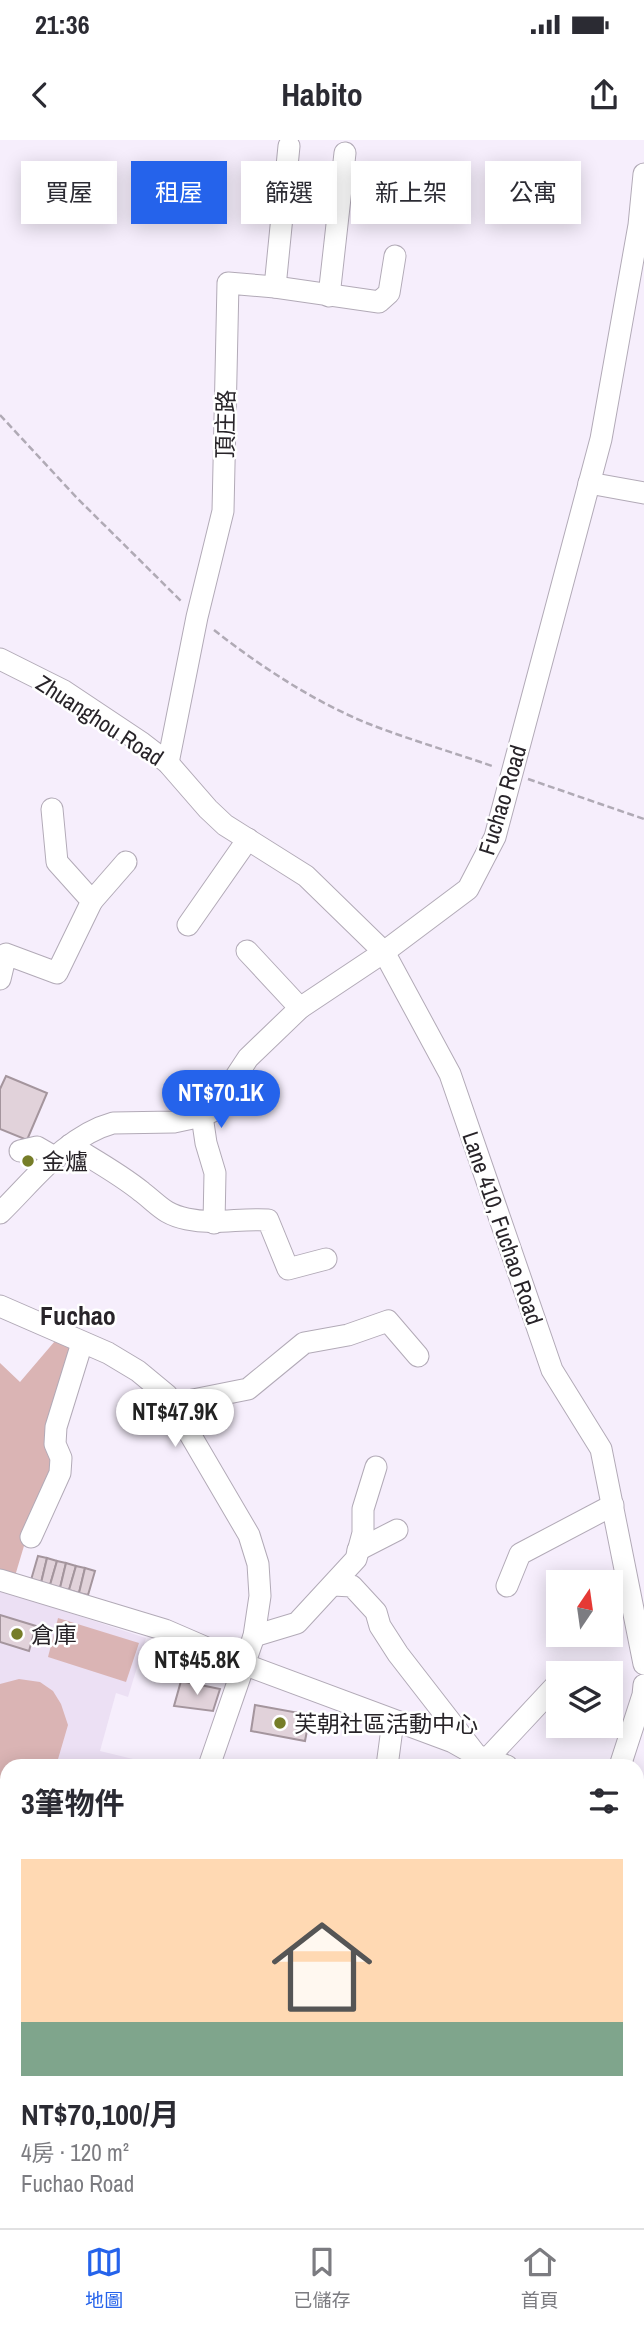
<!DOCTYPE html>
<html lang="zh-TW">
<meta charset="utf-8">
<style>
body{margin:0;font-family:"Archivo Narrow","Noto Sans TC",sans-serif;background:#f2f2f3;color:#2b2b33;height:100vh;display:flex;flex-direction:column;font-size:26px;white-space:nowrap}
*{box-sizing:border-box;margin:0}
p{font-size:23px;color:#7c7c81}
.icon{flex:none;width:38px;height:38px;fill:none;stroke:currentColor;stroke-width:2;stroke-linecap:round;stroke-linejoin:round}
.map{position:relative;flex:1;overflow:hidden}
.sheet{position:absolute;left:0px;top:1619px;width:644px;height:471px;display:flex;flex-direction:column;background:#fff;border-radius:21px 21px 0 0;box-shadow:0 4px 18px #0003}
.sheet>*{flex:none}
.guide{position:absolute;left:21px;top:21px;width:602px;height:63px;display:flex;gap:14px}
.needle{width:46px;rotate:13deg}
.controls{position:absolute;left:546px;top:1430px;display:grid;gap:14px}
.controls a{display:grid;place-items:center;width:77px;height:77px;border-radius:0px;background:#fff;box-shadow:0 4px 18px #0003;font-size:35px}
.price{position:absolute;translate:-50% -60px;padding:0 16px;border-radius:24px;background:#fff;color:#222;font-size:23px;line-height:46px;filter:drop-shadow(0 2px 4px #0008)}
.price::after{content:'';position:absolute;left:50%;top:42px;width:21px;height:16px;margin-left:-10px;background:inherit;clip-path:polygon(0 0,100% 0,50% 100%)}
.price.current{background:#2563eb;color:#fff}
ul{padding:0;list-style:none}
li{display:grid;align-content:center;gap:14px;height:371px;padding:0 21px}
li span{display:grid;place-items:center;height:217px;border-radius:0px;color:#555}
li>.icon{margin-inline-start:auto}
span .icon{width:126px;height:126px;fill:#fffc;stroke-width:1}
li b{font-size:30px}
h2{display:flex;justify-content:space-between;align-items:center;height:84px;padding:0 21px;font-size:30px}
.pill{padding:0 24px;border-radius:0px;background:#fff;box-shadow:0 4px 18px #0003;font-size:24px;line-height:63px}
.pill.current{background:#2563eb;color:#fff}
.status{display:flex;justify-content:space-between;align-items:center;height:49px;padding:0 35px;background:#fff;direction:ltr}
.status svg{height:19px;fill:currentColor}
header{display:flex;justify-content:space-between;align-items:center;height:91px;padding:0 21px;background:#fff;font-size:32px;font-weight:700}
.tabs{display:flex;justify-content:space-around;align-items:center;height:98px;border-top:2px solid #e1e1e2;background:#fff;font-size:19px;color:#7c7c81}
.tabs a{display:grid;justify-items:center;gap:4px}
.tabs .current{color:#2563eb}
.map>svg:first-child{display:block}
.built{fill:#ece0f4}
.green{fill:#dab4b4}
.building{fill:#e1d2da;stroke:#a4959d;stroke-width:2}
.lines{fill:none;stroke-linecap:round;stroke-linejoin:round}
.minor-casing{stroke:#b2aab7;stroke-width:23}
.path{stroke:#b0aab5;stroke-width:2.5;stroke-dasharray:7 3.5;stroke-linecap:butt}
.minor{stroke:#fff;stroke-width:21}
.poi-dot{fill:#767d28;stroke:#fff;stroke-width:2.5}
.labels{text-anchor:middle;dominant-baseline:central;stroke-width:5;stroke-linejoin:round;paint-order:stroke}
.street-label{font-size:23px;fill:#282429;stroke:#fff}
.poi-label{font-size:23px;fill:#282429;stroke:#fff;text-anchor:start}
.quarter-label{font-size:26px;font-weight:bold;fill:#282429;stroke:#fff}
</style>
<div class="status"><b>21:36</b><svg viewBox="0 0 49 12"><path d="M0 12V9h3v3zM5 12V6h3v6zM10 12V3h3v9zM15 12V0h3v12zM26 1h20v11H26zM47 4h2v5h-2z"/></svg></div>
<header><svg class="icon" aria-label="back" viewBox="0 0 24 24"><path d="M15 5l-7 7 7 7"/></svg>Habito<svg class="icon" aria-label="share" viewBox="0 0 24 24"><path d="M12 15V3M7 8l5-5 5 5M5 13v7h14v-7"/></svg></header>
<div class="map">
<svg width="644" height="2088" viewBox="0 0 644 2088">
<rect width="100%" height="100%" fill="#f6eefc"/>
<path class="built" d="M 0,1450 L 146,1498 L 128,1557 L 116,1553 L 100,1611 L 162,1626 L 7,1626 L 7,1772 L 0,1770 Z"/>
<g class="green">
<path d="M 55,1201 L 73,1209 L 53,1328 L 38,1359 L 15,1436 L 0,1431 L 0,1223 L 20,1242 Z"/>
<path d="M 58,1478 L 139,1503 L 126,1542 L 48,1517 Z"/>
<path d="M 19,1539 L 40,1542 L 53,1551 L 61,1564 L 68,1585 L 56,1626 L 7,1626 L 7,1707 L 0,1707 L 0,1544 Z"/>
</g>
<g class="building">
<path d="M 6,936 L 47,953 L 27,1000 L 0,989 L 0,949 Z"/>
<path d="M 38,1416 L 47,1418 L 41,1443 L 31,1440 Z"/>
<path d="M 47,1418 L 57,1421 L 50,1445 L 41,1443 Z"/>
<path d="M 57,1421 L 66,1423 L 60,1448 L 50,1445 Z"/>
<path d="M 66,1423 L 76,1426 L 69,1450 L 60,1448 Z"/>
<path d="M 76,1426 L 85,1428 L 79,1453 L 69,1450 Z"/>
<path d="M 85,1428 L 95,1431 L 88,1455 L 79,1453 Z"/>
<path d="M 0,1475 L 36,1486 L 29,1511 L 0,1502 Z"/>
<path d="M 181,1541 L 220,1549 L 213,1571 L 174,1566 Z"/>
<path d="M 255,1565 L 310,1575 L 305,1601 L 251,1591 Z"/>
</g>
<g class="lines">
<defs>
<g id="minor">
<path d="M 275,147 L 289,6"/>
<path d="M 329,156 L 345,13"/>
<path d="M 589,343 L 644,353"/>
<path d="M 0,519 L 64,551 L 142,603 L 168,623 L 208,669 L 225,685 L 306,736 L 384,812 L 450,934 L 552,1230 L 601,1309 L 644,1524"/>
<path d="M 168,623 L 197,477 L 223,371 L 228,143 L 275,147 L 379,162 L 389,153 L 395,116"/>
<path d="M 92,761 L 126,722"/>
<path d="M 188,785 L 248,699"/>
<path d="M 247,811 L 300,868"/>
<path d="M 0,839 L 6,814 L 57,833 L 92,761 L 57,722 L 52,669"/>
<path d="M 202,976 L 206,1003 L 215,1033 L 214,1083"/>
<path d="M 70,1005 C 94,1020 120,1034 142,1052 C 160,1066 164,1074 187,1079 C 215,1085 240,1078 268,1080 L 288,1129 L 326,1119"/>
<path d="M 20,1011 L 37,1007 L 56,1018"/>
<path d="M 0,1073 C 34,1040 66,996 113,983 L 174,982 L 202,976 L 213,971 L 248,918 L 300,868 L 384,812 L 468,749 L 495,697 L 601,299 L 639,85 L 644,34"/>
<path d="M 0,1166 L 108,1213 L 138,1231 L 167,1255 L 249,1395 L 258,1424 L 260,1456 L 254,1496 L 209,1626"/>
<path d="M 173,1264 L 248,1249 L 304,1203 L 348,1195 L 388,1181 L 418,1216"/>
<path d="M 31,1397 L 60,1333 L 61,1318 L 55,1304 L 56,1287 L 82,1203"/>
<path d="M 358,1410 L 397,1390"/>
<path d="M 0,1440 L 165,1490 L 246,1525 L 453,1602 L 476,1615 L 507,1626"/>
<path d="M 333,1445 L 352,1446 L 376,1472 L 380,1486 L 398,1514 L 474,1612"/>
<path d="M 507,1446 L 520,1414 L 613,1365"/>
<path d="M 254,1496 L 297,1483 L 356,1419 L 363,1393 L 363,1369 L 376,1327"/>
<path d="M 487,1619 L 558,1543"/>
<path d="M 387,1626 L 393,1581"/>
<path d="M 620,1626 L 643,1555 L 644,1545"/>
<path d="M 637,1668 L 644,1670"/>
<path d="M 612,2082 L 613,2088"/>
<path d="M 51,2088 L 53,2082"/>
</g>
</defs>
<use href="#minor" class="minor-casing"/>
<g class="path">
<path d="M 0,275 L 77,358 L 183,463"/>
<path d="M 214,490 C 260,526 310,559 364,582 C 407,599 452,612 495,627"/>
<path d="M 528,639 L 644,679"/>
</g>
<use href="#minor" class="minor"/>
</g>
<g class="poi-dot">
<circle cx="28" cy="1021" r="7"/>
<circle cx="17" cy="1494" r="7"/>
<circle cx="280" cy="1583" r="7"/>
</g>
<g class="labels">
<g class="street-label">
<text transform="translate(225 284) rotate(-89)">頂庄路</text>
<text transform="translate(100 580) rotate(33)">Zhuanghou Road</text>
<text transform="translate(502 660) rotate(-73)">Fuchao Road</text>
<text transform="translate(503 1088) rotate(71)">Lane 410, Fuchao Road</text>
</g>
<g class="poi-label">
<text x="42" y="1021">金爐</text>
<text x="31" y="1494">倉庫</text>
<text x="294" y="1583">芙朝社區活動中心</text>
</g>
<g class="quarter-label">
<text x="78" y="1175">Fuchao</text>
</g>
</g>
</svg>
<div class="controls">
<a><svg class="needle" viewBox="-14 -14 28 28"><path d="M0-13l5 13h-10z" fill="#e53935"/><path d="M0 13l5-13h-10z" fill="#7c7c81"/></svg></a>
<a><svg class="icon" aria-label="layers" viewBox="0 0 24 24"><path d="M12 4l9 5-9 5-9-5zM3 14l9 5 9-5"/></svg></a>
</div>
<b class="price current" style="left:221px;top:990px">NT$70.1K</b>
<b class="price" style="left:175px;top:1309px">NT$47.9K</b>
<b class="price" style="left:197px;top:1557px">NT$45.8K</b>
<div class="guide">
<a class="pill">買屋</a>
<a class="pill current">租屋</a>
<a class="pill">篩選</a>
<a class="pill">新上架</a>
<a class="pill">公寓</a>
</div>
<section class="sheet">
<h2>3筆物件<svg class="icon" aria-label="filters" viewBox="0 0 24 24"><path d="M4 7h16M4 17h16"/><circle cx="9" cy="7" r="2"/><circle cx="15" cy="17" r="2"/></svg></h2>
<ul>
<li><span style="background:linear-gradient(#ffd9b3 75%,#7fa58c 0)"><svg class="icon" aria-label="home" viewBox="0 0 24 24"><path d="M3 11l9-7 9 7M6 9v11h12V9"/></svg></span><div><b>NT$70,100/月</b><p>4房 · 120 m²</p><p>Fuchao Road</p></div></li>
</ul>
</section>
</div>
<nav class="tabs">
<a class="current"><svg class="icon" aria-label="map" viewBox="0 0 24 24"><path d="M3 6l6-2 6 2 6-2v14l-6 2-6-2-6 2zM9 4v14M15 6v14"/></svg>地圖</a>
<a><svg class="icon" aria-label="saved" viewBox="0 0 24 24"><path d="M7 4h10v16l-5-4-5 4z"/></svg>已儲存</a>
<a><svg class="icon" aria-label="home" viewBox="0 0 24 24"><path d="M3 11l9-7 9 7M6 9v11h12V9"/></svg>首頁</a>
</nav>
